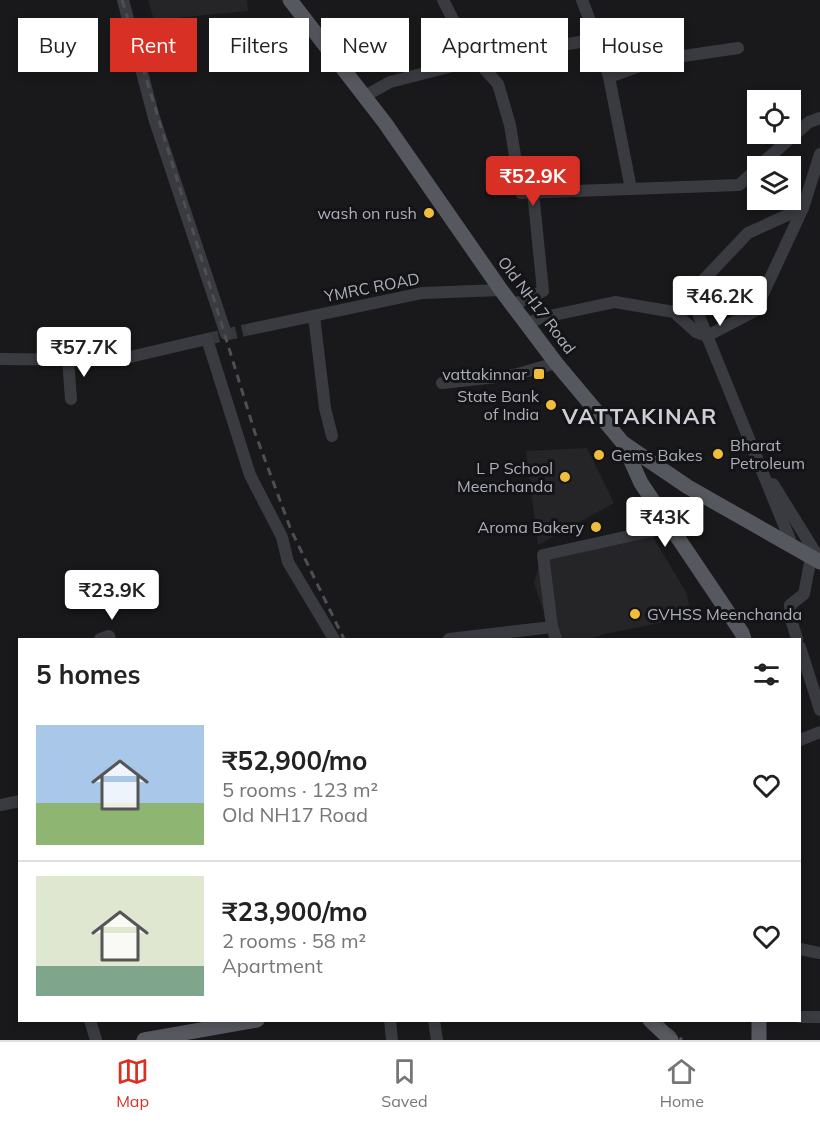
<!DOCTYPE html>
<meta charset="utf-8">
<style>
body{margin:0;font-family:Mulish,sans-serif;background:#f2f2f2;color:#222;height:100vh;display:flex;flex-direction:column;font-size:22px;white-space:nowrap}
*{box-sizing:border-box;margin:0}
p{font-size:20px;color:#767676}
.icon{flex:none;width:33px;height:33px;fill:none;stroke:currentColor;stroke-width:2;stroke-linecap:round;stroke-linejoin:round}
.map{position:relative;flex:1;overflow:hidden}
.panel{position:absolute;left:18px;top:638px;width:783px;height:384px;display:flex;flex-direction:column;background:#fff;border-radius:0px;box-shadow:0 3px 9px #0003}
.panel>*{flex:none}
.banner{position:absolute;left:18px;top:18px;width:784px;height:54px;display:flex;gap:12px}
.buttons{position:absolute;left:747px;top:90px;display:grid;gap:12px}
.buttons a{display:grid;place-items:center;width:54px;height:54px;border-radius:0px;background:#fff;box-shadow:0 3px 9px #0003;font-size:30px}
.price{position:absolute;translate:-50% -51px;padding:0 14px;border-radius:6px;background:#fff;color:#222;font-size:20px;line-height:39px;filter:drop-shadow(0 2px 3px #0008)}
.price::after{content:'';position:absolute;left:50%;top:36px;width:18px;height:14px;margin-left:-9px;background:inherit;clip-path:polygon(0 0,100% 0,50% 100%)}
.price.current{background:#d93025;color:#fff}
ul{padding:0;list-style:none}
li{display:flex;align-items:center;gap:18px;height:150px;padding:0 18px}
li+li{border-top:2px solid #e0e0e0}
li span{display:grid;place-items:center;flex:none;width:168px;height:120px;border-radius:0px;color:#555}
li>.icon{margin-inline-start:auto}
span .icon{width:72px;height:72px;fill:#fffc;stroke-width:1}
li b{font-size:26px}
h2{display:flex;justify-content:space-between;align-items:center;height:72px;padding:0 18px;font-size:26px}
.chip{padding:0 21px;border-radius:0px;background:#fff;box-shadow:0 3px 9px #0003;font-size:21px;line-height:54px}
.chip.current{background:#d93025;color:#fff}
.tabs{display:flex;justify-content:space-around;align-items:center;height:84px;border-top:2px solid #e0e0e0;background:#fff;font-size:16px;color:#767676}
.tabs a{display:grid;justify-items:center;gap:3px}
.tabs .current{color:#d93025}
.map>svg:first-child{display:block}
.built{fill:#252528}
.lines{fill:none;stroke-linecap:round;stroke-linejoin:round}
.minor-tunnel{stroke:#36373b;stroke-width:12;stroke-dasharray:12 6;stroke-linecap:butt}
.minor{stroke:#3a3b40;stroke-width:12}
.major{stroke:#56585f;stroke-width:15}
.rail{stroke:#4d4f55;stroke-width:3;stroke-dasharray:8 6;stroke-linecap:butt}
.poi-dot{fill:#f1be3c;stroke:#141416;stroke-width:2}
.labels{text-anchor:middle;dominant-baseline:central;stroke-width:6;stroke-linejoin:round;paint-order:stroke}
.poi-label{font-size:16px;fill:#acafbb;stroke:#141416;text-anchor:end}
.street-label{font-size:16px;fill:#acafbb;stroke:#141416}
.district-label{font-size:22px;font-weight:bold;letter-spacing:1.5px;fill:#cdcfd7;stroke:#141416}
</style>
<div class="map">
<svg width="820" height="1040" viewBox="0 0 820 1040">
<rect width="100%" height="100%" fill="#19191b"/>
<g class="built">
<path d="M 148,0 L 247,0 L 248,11 L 154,20 Z"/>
<path d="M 587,448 L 614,503 L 538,545 L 526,451 Z"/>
<path d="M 652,535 L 687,594 L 690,611 L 689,617 L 605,634 L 590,639 L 553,639 L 534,583 L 542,555 Z"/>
</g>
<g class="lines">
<path class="minor-tunnel" d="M 207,339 L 251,329"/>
<g class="minor">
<path d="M 123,0 L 154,118 L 226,334"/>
<path d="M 443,0 L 470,53 L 498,84 L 510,125 L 521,193 L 739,185 L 758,168"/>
<path d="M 582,0 L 597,39 L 609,77 L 631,189"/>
<path d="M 609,77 L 656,60 L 738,48"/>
<path d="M 365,96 L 390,82 L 476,60 L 597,39"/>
<path d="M 759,166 L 809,122 L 820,118"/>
<path d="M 513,305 L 543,291 L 533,192"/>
<path d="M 314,316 L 325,408 L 332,436"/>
<path d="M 527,324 L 540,318 L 615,302 L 674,312 L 696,332 L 707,336 L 755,311 L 803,208"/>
<path d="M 251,329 L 422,293 L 501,290"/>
<path d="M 0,359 L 117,360 L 207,339 L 250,475 L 282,537 L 288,562 L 334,639"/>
<path d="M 68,360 L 71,399"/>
<path d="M 442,383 L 514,375 L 556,363"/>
<path d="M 773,484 L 820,560"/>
<path d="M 793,547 L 690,294 L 748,233 L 803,208 L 820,154"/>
<path d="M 552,627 L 556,639"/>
<path d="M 100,639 L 109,636 L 110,639"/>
<path d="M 449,639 L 552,627 L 543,555 L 670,527"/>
<path d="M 797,639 L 791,619 L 790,605 L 804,594 L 811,557"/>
<path d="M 800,647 L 820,710"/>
<path d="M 800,740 L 820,732"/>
<path d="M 0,805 L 20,801"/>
<path d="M 800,949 L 820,953"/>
<path d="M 800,1017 L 820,1017"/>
<path d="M 90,1020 L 96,1040"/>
<path d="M 390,1020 L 392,1040"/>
<path d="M 434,1020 L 437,1040"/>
</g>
<g class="major">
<path d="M 290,0 L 385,123 L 501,290 L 556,363 L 623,443 L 688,487 L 820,562"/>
<path d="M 623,443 L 641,483 L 742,633 L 744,639"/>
<path d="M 650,1020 L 671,1040"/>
<path d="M 759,1020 L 759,1040"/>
<path d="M 144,1040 L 257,1020"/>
</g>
<g class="rail">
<path d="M 122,0 L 255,433 L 291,530 L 344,639"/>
<path d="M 658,1020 L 682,1040"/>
</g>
</g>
<g class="poi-dot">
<circle cx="429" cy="213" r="6"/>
<rect x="533" y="368" width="12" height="12" rx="3"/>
<circle cx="551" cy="405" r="6"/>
<circle cx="718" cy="454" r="6"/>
<circle cx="599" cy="455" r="6"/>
<circle cx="565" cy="477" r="6"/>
<circle cx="596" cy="527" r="6"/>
<circle cx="635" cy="614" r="6"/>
</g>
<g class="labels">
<g class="poi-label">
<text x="417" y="213">wash on rush</text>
<text x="527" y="374">vattakinnar</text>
<text x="539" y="396">State Bank<tspan x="539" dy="18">of India</tspan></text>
<text x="730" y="445" text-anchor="start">Bharat<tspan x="730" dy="18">Petroleum</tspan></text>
<text x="611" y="455" text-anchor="start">Gems Bakes</text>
<text x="553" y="468">L P School<tspan x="553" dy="18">Meenchanda</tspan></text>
<text x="584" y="527">Aroma Bakery</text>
<text x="647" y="614" text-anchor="start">GVHSS Meenchanda</text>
</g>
<g class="street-label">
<text transform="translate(372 287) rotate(-11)">YMRC ROAD</text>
<text transform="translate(537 305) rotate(53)">Old NH17 Road</text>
</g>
<g class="district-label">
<text x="640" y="416">VATTAKINAR</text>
</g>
</g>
</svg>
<div class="buttons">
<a><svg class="icon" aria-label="locate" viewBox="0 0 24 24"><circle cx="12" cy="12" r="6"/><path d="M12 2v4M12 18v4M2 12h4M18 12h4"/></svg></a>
<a><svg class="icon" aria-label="layers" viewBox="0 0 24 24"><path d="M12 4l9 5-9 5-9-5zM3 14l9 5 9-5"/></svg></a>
</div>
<b class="price current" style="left:533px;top:207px">₹52.9K</b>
<b class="price" style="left:720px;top:327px">₹46.2K</b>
<b class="price" style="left:84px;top:378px">₹57.7K</b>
<b class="price" style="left:665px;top:548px">₹43K</b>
<b class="price" style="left:112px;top:621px">₹23.9K</b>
<div class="banner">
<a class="chip">Buy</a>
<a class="chip current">Rent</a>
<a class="chip">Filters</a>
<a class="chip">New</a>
<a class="chip">Apartment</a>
<a class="chip">House</a>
</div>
<section class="panel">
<h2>5 homes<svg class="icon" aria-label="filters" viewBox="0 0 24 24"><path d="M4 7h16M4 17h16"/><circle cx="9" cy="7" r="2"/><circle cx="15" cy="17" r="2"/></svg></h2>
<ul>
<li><span style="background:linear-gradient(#a9c7e8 65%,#8fb573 0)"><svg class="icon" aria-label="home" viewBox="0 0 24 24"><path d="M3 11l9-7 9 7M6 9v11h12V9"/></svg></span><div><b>₹52,900/mo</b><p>5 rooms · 123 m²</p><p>Old NH17 Road</p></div><svg class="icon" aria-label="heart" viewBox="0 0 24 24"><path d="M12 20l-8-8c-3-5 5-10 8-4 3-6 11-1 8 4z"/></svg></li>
<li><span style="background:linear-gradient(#dfe7d0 75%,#7fa58c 0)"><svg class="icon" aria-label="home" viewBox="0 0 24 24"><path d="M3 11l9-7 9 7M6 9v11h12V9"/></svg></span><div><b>₹23,900/mo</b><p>2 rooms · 58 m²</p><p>Apartment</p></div><svg class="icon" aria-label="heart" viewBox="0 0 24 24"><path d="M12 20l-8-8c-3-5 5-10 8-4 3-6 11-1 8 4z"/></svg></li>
</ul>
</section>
</div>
<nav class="tabs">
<a class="current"><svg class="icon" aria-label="map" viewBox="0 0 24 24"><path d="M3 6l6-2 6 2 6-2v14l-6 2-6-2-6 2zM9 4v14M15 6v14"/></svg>Map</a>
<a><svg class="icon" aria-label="saved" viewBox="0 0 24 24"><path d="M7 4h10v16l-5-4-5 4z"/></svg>Saved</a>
<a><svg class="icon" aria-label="home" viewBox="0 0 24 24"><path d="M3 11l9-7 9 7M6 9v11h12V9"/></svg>Home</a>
</nav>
